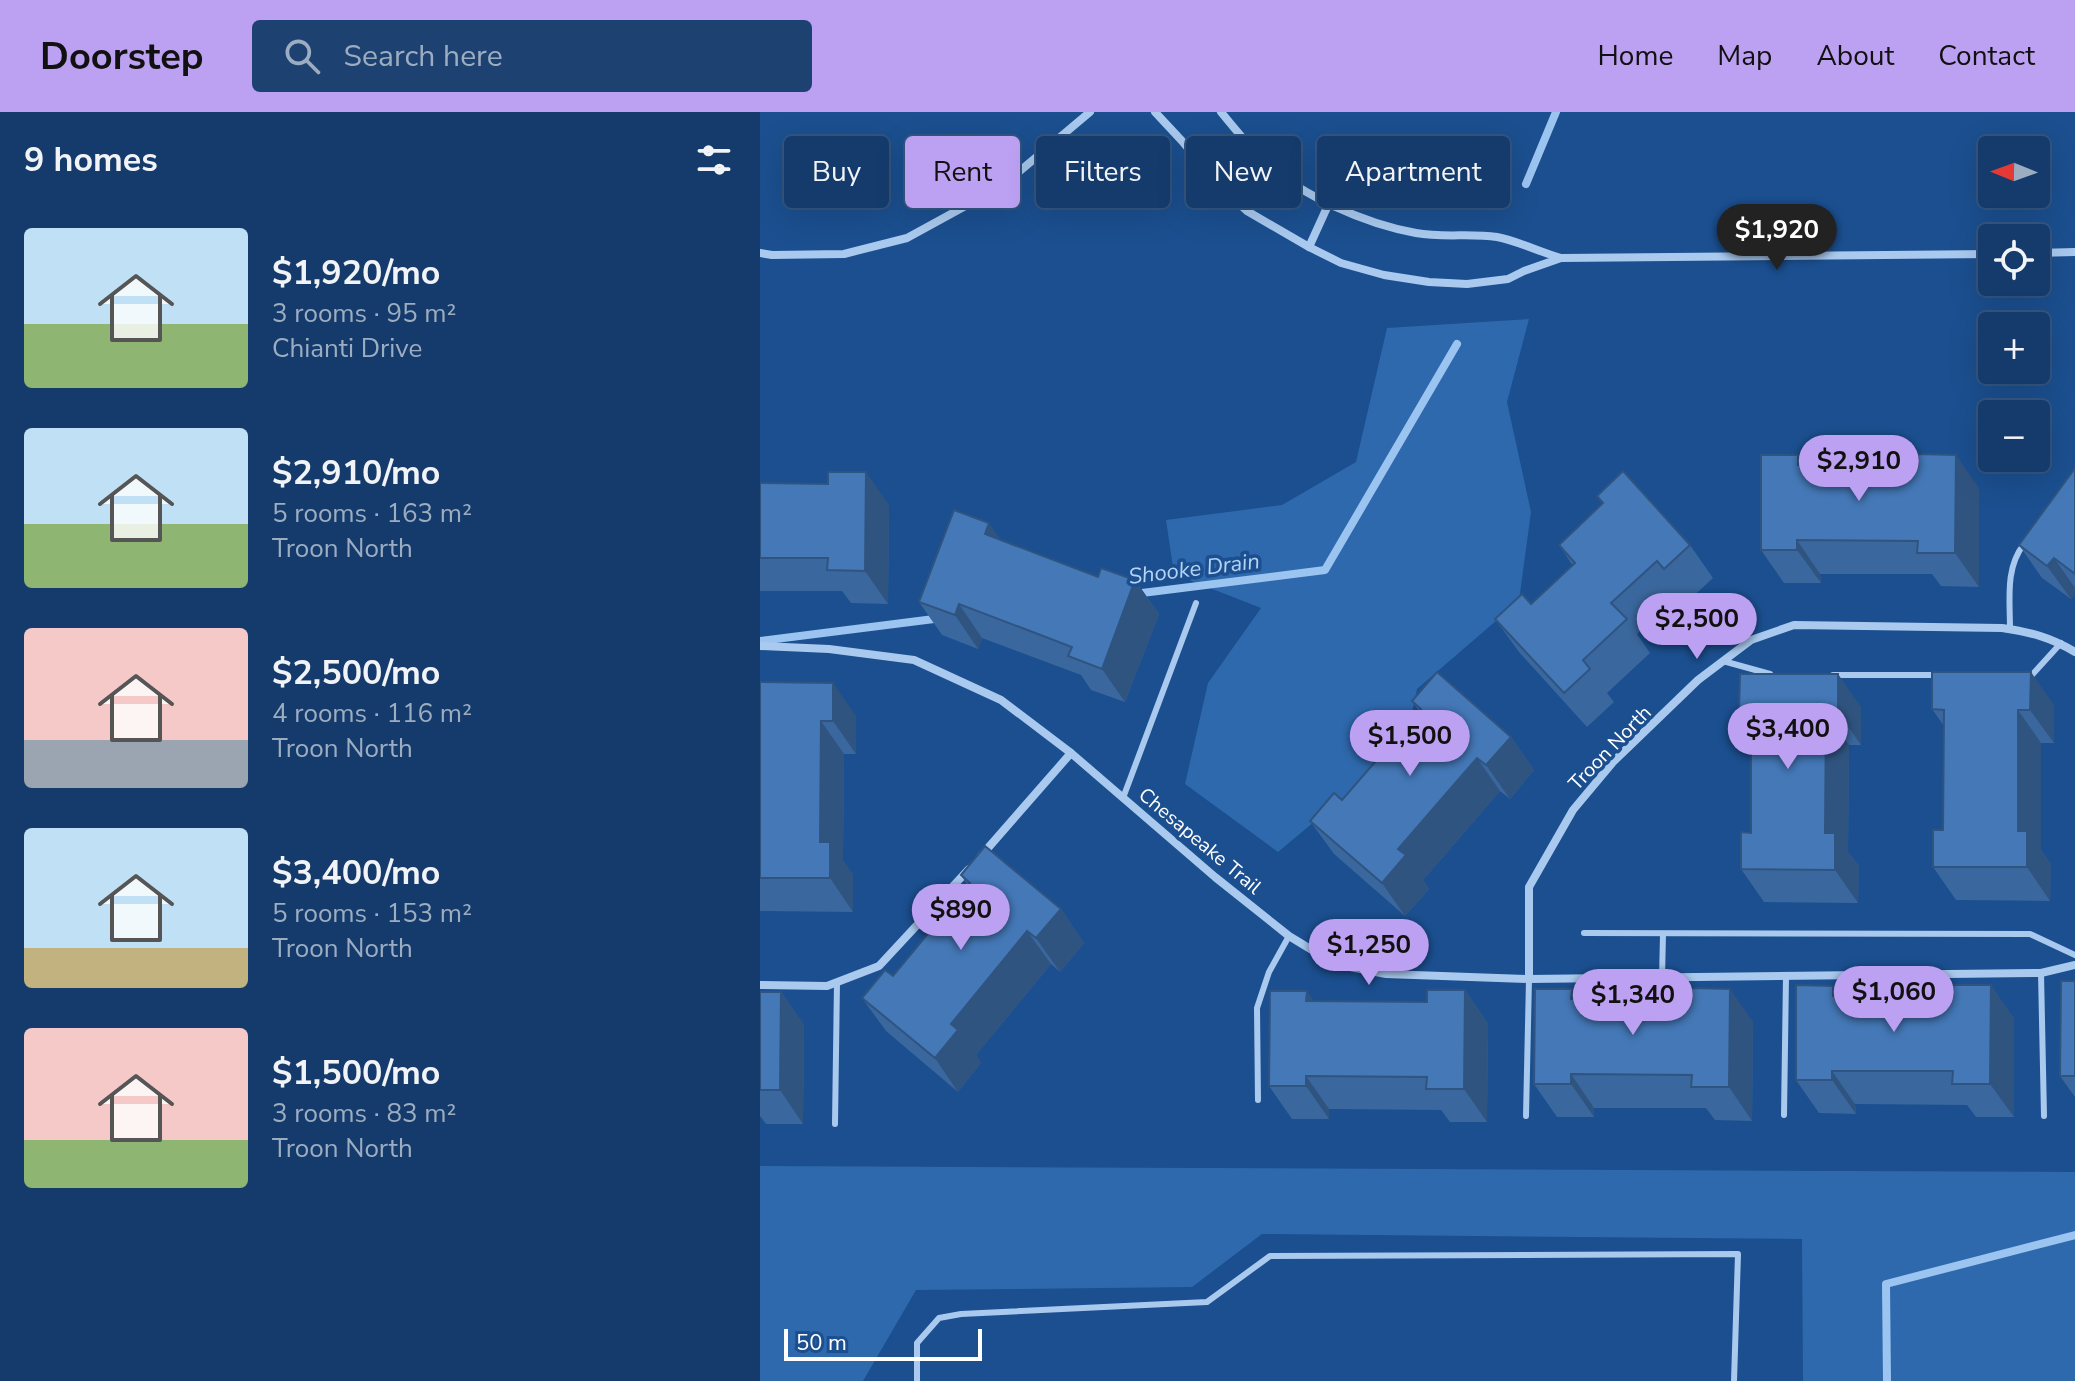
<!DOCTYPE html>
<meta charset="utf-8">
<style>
body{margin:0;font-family:"Nunito Sans",sans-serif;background:#1d4271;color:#f1f3f6;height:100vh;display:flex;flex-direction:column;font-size:30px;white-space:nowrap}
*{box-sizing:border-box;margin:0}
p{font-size:26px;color:#9dadc1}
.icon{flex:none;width:44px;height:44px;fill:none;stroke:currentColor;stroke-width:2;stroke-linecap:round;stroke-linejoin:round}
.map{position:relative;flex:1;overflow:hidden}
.side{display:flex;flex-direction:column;background:#143b6b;width:760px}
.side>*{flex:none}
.hud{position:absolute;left:24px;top:24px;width:760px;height:72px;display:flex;gap:16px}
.needle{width:52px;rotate:271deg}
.buttons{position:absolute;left:1218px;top:24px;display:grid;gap:16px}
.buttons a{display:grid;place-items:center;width:72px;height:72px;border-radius:8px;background:#143b6b;box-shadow:0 8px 32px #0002,0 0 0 2px #33557e;font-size:40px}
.scale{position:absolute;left:24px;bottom:20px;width:198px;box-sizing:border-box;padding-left:8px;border:4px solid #fff;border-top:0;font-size:22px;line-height:28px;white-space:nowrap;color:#fff;-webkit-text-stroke:6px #1b4f8f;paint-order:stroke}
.price{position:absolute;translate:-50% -68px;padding:0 18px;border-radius:28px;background:#bca0f2;color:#111;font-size:26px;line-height:52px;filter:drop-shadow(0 2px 4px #0008)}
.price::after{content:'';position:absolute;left:50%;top:48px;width:24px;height:18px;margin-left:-12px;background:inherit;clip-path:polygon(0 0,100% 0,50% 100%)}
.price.on{background:#222;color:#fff}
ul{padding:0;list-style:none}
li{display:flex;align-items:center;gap:24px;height:200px;padding:0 24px}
li span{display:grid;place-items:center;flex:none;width:224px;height:160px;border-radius:8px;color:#555}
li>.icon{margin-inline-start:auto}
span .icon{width:96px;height:96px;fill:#fffc;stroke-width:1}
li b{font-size:34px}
h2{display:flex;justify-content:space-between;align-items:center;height:96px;padding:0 24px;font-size:34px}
.pill{padding:0 28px;border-radius:8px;background:#143b6b;box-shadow:0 8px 32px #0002,0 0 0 2px #33557e;font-size:28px;line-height:72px}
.pill.on{background:#bca0f2;color:#111}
header{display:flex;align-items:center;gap:48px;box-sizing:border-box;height:112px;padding:0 40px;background:#bca0f2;color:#111}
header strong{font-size:38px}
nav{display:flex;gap:44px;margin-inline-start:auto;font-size:28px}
.search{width:560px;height:72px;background:#1d4271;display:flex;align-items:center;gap:20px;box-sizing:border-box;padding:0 28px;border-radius:8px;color:#9dadc1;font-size:30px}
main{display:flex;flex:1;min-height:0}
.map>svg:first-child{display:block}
.green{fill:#2e69ad}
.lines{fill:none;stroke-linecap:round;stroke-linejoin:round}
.stream{stroke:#9cc4f0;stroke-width:8}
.service{stroke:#a9c9ee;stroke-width:6}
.minor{stroke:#a9c9ee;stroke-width:8}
.wall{fill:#3a679d}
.shaded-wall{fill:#305480}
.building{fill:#4478b7;stroke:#305480;stroke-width:2}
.labels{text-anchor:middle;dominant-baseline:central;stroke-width:7;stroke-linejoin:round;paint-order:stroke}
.street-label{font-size:20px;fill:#fff;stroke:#1b4f8f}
.water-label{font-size:22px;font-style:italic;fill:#b5d3f5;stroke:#1b4f8f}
</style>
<header>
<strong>Doorstep</strong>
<div class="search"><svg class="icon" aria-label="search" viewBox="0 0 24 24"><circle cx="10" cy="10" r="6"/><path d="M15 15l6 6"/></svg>Search here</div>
<nav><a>Home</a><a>Map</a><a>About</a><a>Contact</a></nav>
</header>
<main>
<section class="side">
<h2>9 homes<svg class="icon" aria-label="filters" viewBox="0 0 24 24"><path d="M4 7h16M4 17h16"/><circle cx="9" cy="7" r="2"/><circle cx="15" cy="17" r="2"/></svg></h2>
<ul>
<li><span style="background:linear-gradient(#bfe0f5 60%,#8fb573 0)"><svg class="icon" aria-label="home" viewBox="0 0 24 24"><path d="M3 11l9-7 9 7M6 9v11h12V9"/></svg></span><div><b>$1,920/mo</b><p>3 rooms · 95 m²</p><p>Chianti Drive</p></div></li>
<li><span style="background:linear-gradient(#bfe0f5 60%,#8fb573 0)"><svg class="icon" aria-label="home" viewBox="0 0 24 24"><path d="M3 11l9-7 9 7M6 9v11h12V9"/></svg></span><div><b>$2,910/mo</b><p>5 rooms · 163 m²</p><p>Troon North</p></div></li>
<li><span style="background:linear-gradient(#f6c9c9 70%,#9aa5b1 0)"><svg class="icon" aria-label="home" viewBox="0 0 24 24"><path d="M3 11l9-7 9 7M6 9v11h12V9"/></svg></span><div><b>$2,500/mo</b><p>4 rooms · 116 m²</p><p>Troon North</p></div></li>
<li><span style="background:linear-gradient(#bfe0f5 75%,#c2b280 0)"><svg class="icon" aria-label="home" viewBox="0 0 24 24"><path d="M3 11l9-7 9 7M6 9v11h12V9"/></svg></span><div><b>$3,400/mo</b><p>5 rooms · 153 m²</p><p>Troon North</p></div></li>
<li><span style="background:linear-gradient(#f6c9c9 70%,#8fb573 0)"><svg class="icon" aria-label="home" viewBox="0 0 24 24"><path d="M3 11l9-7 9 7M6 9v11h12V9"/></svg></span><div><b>$1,500/mo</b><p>3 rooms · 83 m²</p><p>Troon North</p></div></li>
</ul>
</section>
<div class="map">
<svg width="1315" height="1269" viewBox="0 0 1315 1269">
<rect width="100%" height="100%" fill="#1b4f8f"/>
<g class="green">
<path d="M 769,207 L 747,290 L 771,400 L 759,489 L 657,577 L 645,634 L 518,740 L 425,672 L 448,571 L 501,496 L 414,462 L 406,408 L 522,393 L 596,350 L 627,216 Z"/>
<path d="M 0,1054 L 1315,1060 L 1315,1269 L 1043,1269 L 1042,1127 L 502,1122 L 432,1175 L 156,1178 L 103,1269 L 0,1269 Z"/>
</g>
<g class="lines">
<g class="stream">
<path d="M 766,72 L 796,0"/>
<path d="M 374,482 L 565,458 L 697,232"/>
<path d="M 0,529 L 182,506"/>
<path d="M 1127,1269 L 1126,1172 L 1315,1123"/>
</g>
<g class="service">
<path d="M 1250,517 C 1250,488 1245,456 1264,432"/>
<path d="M 963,549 L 1010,562"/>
<path d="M 1073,563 L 1178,563"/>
<path d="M 1265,564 L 1271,564 L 1301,531"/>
<path d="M 363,686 L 436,491"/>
<path d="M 824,821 L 1270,822 L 1315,843"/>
<path d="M 1281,861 L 1284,1004"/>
<path d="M 902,866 L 903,822"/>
<path d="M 498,988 L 497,896 L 509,860 L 529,824"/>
<path d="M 1024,1003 L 1026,864"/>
<path d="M 766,1004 L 769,867"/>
<path d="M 75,1012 L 77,870"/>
<path d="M 157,1269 L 157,1231 L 179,1206 L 201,1202 L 447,1190 L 510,1144 L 978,1142 L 974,1269"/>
</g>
<g class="minor">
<path d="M 395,0 L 422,29 L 456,70 L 487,99 L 549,135 L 581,151 L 624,163 L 669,170 L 707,172 L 748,167 L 764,159 L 801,146 C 780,140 758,129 737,125 C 710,121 683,126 656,121 C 606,112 538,83 502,47 C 487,32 474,16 461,0"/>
<path d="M 549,135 L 569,91"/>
<path d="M 0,141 L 12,143 L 84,142 L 147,126 L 242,74 L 330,0"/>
<path d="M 1276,141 L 1315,140"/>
<path d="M 801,146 L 1232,142"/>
<path d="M 0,534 L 69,537 L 154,548 L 241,588 L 311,641 L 455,765 L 529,824 L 575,852 L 626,862 L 769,867 L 1281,861 L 1315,853"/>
<path d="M 221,744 L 311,641"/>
<path d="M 769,867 L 769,775 L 813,698 L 854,649 L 938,568 L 991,528 L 1034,513 L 1242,516 C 1270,520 1290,525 1315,540"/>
<path d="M 0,873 L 67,874 L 119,854 L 209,757"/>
</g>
</g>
<g class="wall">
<path d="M 1038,343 L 1045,353 L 1219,376 L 1219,475 L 1181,474 L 1172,462 L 1060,462 L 1061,471 L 1024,471 L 1001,438 Z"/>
<path d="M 1315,356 L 1315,482 L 1311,487 L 1282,466 L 1259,433 Z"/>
<path d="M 0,371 L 129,393 L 128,492 L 91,491 L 82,479 L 0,479 Z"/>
<path d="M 837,384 L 930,433 L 953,466 L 927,490 L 920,483 L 877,522 L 890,541 L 847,581 L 854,590 L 827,615 L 759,540 L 735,507 L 771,492 L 813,454 L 799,433 L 842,392 Z"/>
<path d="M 241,428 L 338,465 L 375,468 L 399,502 L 365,590 L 331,578 L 321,563 L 222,526 L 218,537 L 182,523 L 159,490 Z"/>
<path d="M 0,570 L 96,604 L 96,642 L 84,642 L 83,748 L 93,763 L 93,800 L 0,799 Z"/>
<path d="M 652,589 L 751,625 L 774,658 L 750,687 L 740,679 L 663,768 L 669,777 L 645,804 L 574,742 L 550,709 L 582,688 L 659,599 Z"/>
<path d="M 1294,593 L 1294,631 L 1281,631 L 1281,738 L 1291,752 L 1290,789 L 1196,788 L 1173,755 L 1183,718 L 1184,614 L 1172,597 Z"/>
<path d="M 1101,595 L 1101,633 L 1089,633 L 1088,740 L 1099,754 L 1098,791 L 1004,790 L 981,757 L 991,721 L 991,616 L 979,600 Z"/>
<path d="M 201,763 L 301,797 L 324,831 L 300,860 L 291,852 L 216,943 L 221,951 L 198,980 L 126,919 L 102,886 L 133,864 L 208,774 Z"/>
<path d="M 1315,869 L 1315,985 L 1300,964 Z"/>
<path d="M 1073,874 L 1080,884 L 1254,906 L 1254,1005 L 1216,1005 L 1207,993 L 1095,992 L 1096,1002 L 1059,1001 L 1036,968 Z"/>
<path d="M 812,877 L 819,887 L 993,910 L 992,1009 L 955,1008 L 946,996 L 834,996 L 834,1005 L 797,1005 L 774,972 Z"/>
<path d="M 705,878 L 728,912 L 727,1010 L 690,1010 L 681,998 L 569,997 L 569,1007 L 532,1007 L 509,974 L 554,889 L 667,890 Z"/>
<path d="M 0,880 L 21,880 L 44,913 L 43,1012 L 6,1012 L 0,1004 Z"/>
</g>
<g class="shaded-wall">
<path d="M 1038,343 L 1061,377 L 1038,353 Z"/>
<path d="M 1196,343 L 1219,376 L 1219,475 L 1195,441 Z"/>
<path d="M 106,360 L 129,393 L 128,492 L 105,459 Z"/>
<path d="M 229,411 L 252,444 L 225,422 Z"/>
<path d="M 1037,428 L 1060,462 L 1061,471 L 1037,438 Z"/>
<path d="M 1294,446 L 1315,476 L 1315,482 L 1311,487 L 1287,454 Z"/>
<path d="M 375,468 L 399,502 L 365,590 L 342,557 Z"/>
<path d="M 199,492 L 222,526 L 218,537 L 195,503 Z"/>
<path d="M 1271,560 L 1294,593 L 1294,631 L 1270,598 Z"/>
<path d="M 1078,562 L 1101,595 L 1101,633 L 1078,600 Z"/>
<path d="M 73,571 L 96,604 L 96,642 L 73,609 Z"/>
<path d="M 1258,598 L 1281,631 L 1281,738 L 1291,752 L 1290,789 L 1267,755 L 1258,719 Z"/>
<path d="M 1066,600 L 1089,633 L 1088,740 L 1099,754 L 1098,791 L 1075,758 L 1065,721 Z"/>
<path d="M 61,609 L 84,642 L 83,748 L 93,763 L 93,800 L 70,766 L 60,730 Z"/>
<path d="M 751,625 L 774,658 L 750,687 L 726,653 Z"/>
<path d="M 717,646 L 740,679 L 663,768 L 669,777 L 645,804 L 622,771 L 638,737 Z"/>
<path d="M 301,797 L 324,831 L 300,860 L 276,826 Z"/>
<path d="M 267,819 L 291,852 L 216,943 L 221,951 L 198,980 L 175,946 L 191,912 Z"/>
<path d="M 1231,873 L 1254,906 L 1254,1005 L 1230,972 Z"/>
<path d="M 1073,874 L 1096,907 L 1073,884 Z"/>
<path d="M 812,877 L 835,911 L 811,887 Z"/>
<path d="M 970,877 L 993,910 L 992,1009 L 969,975 Z"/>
<path d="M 705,878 L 728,912 L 727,1010 L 704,977 Z"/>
<path d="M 547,879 L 570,912 L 546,889 Z"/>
<path d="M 21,880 L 44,913 L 43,1012 L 20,978 Z"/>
<path d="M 1072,959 L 1095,992 L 1096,1002 L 1072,968 Z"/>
<path d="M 811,962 L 834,996 L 834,1005 L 811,972 Z"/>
<path d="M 546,964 L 569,997 L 569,1007 L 546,974 Z"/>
</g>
<g class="building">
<path d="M 1158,342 L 1196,343 L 1195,441 L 1157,441 L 1158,429 L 1037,428 L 1037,438 L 1001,438 L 1001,343 L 1038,343 L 1038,353 L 1158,354 Z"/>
<path d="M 1315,356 L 1315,462 L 1294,446 L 1287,454 L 1259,433 Z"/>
<path d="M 863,359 L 930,433 L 904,457 L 897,449 L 851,491 L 867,507 L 823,548 L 830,557 L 804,581 L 735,507 L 762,482 L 771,492 L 815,451 L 799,433 L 843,391 L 837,384 Z"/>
<path d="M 68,360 L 106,360 L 105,459 L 67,458 L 68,446 L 0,446 L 0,371 L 68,372 Z"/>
<path d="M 194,398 L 229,411 L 225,422 L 338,465 L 341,456 L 375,468 L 342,557 L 308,544 L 312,535 L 199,492 L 195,503 L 159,490 Z"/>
<path d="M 677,560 L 751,625 L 726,653 L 717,646 L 638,737 L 646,743 L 622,771 L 550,709 L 574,681 L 582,688 L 661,597 L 652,589 Z"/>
<path d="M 1172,560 L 1271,560 L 1270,598 L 1258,598 L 1258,719 L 1267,719 L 1267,755 L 1173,755 L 1173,718 L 1183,718 L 1184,598 L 1172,597 Z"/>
<path d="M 980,562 L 1078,562 L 1078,600 L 1066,600 L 1065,721 L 1075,721 L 1075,758 L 981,757 L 981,720 L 991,721 L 991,599 L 979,600 Z"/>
<path d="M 0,570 L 73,571 L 73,609 L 61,609 L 60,730 L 70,730 L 70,766 L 0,766 Z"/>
<path d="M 225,734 L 301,797 L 276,826 L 267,819 L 191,912 L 198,918 L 175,946 L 102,886 L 125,858 L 133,864 L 210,771 L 201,763 Z"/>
<path d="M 1301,869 L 1315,869 L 1315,964 L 1300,964 Z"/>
<path d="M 1036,873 L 1073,874 L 1073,884 L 1193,885 L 1193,873 L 1231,873 L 1230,972 L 1192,972 L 1193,959 L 1072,959 L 1072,968 L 1036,968 Z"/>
<path d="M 932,876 L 970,877 L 969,975 L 931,975 L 932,963 L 811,962 L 811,972 L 774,972 L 775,877 L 812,877 L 811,887 L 932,888 Z"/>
<path d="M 667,878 L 705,878 L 704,977 L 666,977 L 667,965 L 546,964 L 546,974 L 509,974 L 510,879 L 547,879 L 546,889 L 667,890 Z"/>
<path d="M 0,880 L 21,880 L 20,978 L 0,978 Z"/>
</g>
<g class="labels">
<g class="street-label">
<text transform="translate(850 636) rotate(-46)">Troon North</text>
<text transform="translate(440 729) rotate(40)">Chesapeake Trail</text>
</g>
<g class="water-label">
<text transform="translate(434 457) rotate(-7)">Shooke Drain</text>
</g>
</g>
</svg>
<div class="buttons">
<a><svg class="needle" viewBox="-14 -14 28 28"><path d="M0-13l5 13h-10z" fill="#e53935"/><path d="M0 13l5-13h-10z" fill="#9dadc1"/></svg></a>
<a><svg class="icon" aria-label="locate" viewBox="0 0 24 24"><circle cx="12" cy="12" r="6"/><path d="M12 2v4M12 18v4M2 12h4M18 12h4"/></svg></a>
<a>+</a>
<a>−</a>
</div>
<div class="scale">50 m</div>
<b class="price on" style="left:1017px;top:160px">$1,920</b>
<b class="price" style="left:1099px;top:391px">$2,910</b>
<b class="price" style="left:937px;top:549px">$2,500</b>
<b class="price" style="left:1028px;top:659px">$3,400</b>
<b class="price" style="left:650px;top:666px">$1,500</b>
<b class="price" style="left:201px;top:840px">$890</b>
<b class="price" style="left:609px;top:875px">$1,250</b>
<b class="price" style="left:1134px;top:922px">$1,060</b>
<b class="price" style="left:873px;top:925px">$1,340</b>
<div class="hud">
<a class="pill">Buy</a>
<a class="pill on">Rent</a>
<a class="pill">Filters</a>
<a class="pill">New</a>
<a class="pill">Apartment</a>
</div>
</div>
</main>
